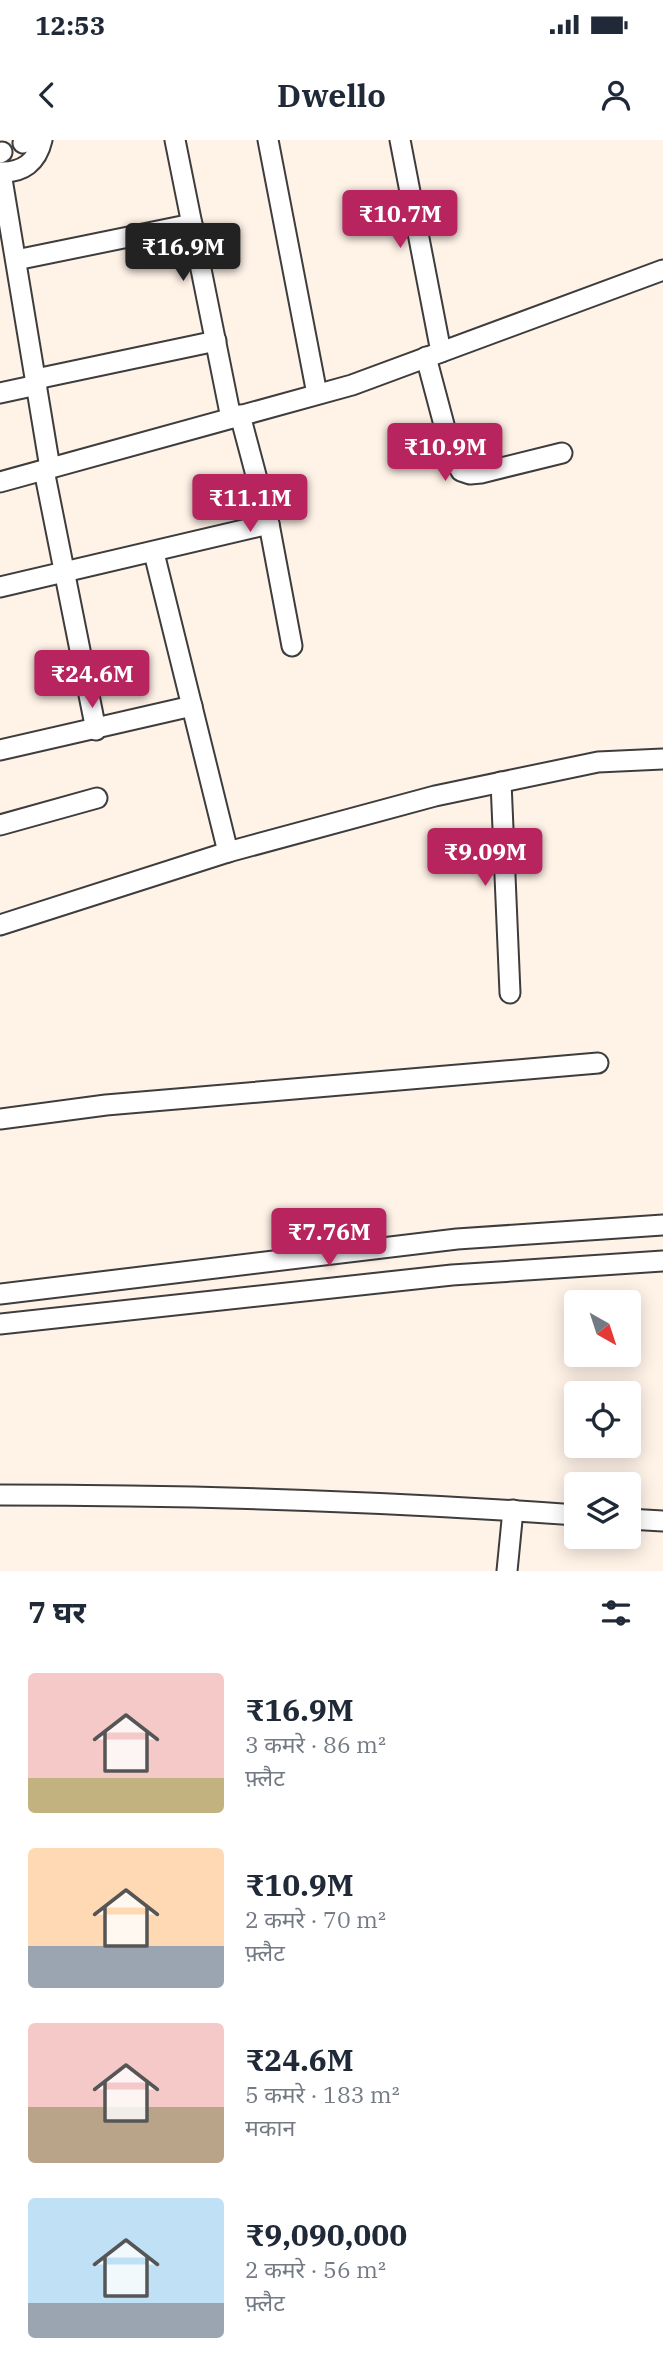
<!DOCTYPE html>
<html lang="hi">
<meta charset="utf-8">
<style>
body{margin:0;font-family:"IBM Plex Serif","Noto Sans Devanagari",serif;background:#f2f2f3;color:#1f2937;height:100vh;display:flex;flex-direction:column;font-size:26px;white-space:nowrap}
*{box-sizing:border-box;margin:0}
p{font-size:23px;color:#747a83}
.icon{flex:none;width:38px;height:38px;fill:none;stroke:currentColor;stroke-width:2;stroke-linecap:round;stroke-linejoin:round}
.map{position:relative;height:1431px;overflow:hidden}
.details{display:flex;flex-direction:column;background:#fff;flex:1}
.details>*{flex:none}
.needle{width:46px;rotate:141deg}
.fabs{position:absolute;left:564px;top:1150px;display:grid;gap:14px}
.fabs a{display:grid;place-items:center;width:77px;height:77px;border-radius:7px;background:#fff;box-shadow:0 4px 18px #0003;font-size:35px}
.price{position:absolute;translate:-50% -60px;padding:0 16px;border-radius:7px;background:#b8245d;color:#fff;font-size:23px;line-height:46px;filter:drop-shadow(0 2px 4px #0008)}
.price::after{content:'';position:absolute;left:50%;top:42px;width:21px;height:16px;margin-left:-10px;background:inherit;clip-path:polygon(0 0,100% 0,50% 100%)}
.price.current{background:#222;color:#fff}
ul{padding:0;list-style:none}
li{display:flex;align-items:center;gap:21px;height:175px;padding:0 28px}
li span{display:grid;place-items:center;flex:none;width:196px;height:140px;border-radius:7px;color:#555}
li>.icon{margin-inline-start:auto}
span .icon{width:84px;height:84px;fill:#fffc;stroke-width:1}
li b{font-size:30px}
h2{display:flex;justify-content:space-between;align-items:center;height:84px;padding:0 28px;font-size:30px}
.status{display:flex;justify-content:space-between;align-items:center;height:49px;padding:0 35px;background:#fff;direction:ltr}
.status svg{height:19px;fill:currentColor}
header{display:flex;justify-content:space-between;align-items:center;height:91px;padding:0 28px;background:#fff;font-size:32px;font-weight:700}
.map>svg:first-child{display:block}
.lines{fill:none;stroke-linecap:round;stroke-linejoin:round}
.minor-casing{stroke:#3d3d3d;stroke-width:23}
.minor{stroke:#fff;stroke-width:19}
</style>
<div class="status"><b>12:53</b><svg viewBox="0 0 49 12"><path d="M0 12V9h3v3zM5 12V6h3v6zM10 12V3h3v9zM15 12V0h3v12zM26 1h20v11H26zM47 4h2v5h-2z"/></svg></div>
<header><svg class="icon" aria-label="back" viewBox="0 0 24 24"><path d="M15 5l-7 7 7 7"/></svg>Dwello<svg class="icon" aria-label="person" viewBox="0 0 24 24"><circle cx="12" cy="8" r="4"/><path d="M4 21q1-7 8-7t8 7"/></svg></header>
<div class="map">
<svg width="663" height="1431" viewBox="0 0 663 1431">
<rect width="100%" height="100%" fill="#fff2e7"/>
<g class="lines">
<defs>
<g id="minor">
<path d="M 175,0 L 231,278"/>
<path d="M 268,0 L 317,254"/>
<path d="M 400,0 L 441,212"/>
<path d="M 23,3 L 29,0"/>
<path d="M 0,13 L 2,12"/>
<path d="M 0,32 C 23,33 37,22 42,0"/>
<path d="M 1,33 L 50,328"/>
<path d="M 16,120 L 192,84"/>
<path d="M 426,217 L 451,311 L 461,331 L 470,334 L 481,333 L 562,313"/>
<path d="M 36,239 L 216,201"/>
<path d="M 0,253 L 37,245"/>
<path d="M 240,275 L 269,384 L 292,506"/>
<path d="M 44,330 L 96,590"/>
<path d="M 0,342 L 352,245 L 663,130"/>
<path d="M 154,413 L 228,712"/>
<path d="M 0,447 L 269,384"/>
<path d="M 0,610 L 192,566"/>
<path d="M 501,642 L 510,853"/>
<path d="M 0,685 L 97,658"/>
<path d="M 0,785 L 228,712 L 435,656 L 598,622 L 663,619"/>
<path d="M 0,979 L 106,965 L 598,923"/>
<path d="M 0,1154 L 457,1099 L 663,1085"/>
<path d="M 0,1184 L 452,1135 L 663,1121"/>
<path d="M 0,1355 C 192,1355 384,1361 576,1375"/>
<path d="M 628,1379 L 663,1381"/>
<path d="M 507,1431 L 513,1370"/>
</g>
</defs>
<use href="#minor" class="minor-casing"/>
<use href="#minor" class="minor"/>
</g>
</svg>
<div class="fabs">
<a><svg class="needle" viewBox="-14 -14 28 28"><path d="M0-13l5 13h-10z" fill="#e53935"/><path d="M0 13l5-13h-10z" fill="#747a83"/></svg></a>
<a><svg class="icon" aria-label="locate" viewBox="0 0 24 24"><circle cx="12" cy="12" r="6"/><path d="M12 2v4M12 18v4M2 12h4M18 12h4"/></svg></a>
<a><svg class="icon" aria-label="layers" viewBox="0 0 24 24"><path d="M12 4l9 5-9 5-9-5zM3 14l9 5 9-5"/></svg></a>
</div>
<b class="price" style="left:400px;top:110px">₹10.7M</b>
<b class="price current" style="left:183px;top:143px">₹16.9M</b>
<b class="price" style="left:445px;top:343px">₹10.9M</b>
<b class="price" style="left:250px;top:394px">₹11.1M</b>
<b class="price" style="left:92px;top:570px">₹24.6M</b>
<b class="price" style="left:485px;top:748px">₹9.09M</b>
<b class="price" style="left:329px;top:1128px">₹7.76M</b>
</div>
<section class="details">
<h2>7 घर<svg class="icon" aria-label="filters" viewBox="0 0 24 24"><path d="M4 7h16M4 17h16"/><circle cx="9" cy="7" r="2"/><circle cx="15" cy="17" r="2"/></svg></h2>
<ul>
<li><span style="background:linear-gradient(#f6c9c9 75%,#c2b280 0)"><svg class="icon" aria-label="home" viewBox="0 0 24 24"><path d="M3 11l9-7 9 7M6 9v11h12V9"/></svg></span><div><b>₹16.9M</b><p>3 कमरे · 86 m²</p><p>फ़्लैट</p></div></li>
<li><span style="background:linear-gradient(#ffd9b3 70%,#9aa5b1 0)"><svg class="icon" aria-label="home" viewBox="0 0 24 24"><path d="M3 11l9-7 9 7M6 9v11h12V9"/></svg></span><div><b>₹10.9M</b><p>2 कमरे · 70 m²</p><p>फ़्लैट</p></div></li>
<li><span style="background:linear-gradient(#f6c9c9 60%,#b9a48a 0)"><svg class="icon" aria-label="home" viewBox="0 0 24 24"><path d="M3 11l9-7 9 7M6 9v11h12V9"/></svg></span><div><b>₹24.6M</b><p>5 कमरे · 183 m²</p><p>मकान</p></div></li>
<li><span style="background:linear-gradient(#bfe0f5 75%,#9aa5b1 0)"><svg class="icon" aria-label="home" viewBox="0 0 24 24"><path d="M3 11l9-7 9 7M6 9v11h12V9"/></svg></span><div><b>₹9,090,000</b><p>2 कमरे · 56 m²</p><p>फ़्लैट</p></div></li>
</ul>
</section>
